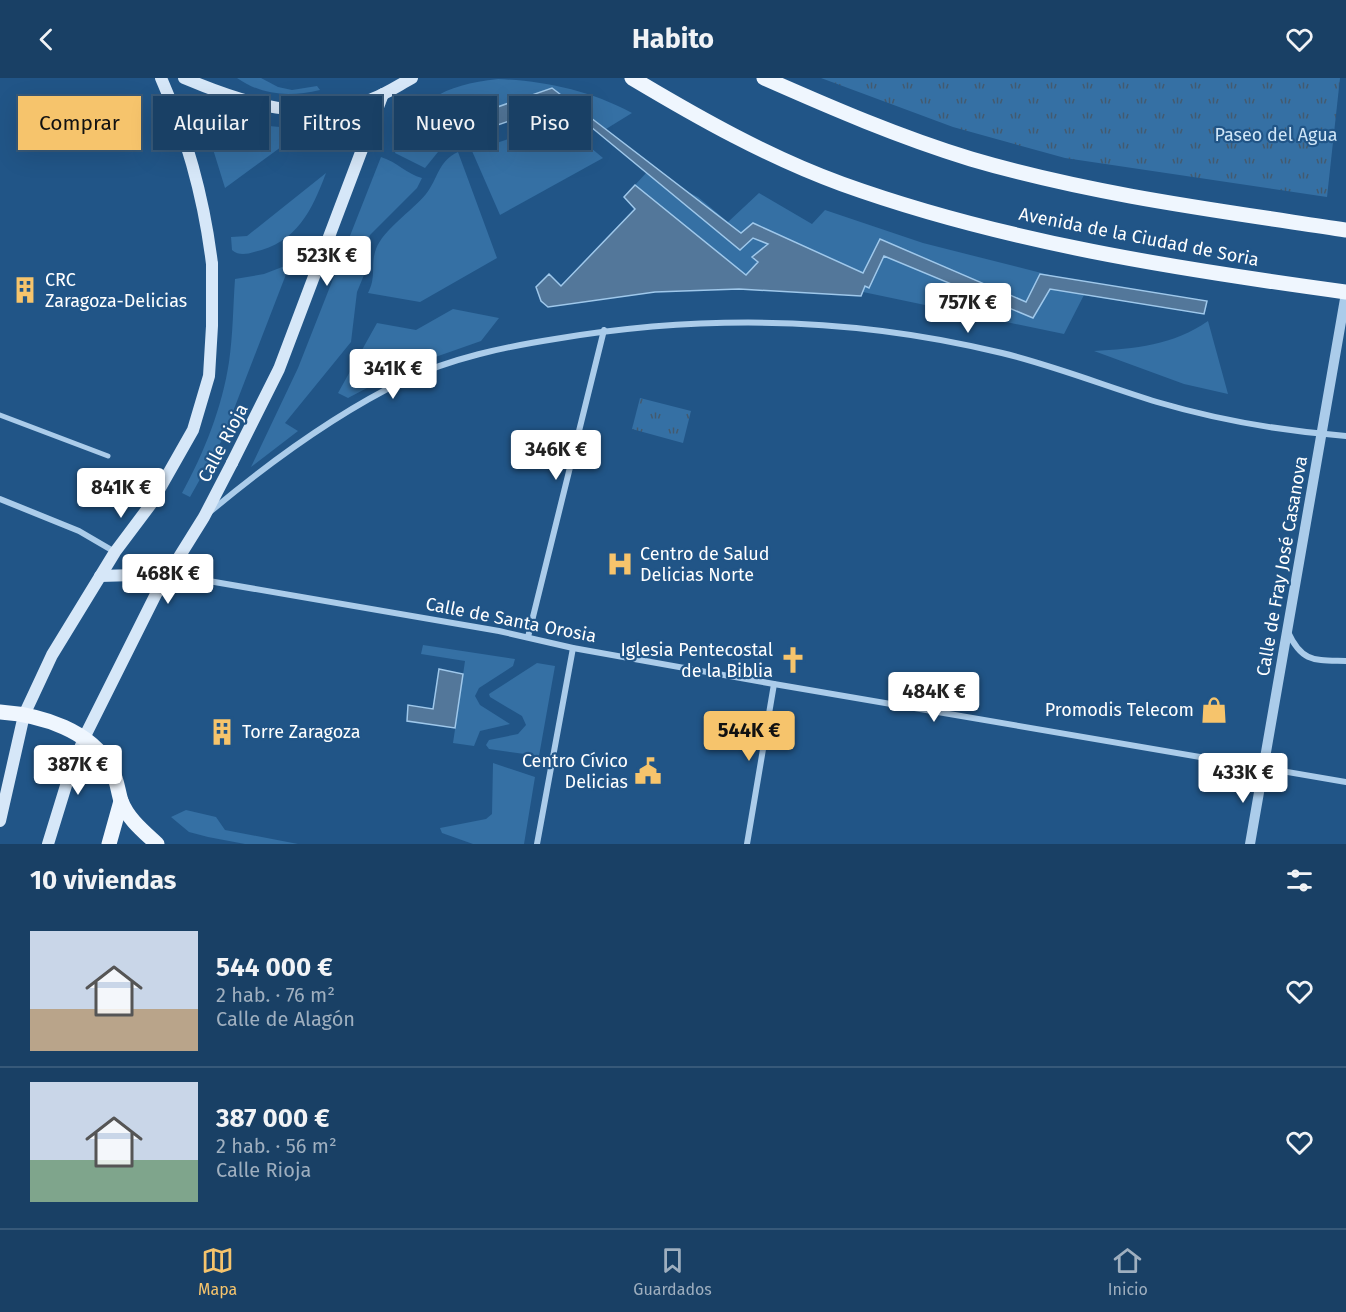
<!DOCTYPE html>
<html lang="es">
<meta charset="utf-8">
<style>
body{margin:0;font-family:"Fira Sans",sans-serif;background:#264b6e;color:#f1f3f6;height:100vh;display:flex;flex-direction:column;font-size:22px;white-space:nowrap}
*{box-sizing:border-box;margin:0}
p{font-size:20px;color:#9fafbf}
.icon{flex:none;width:33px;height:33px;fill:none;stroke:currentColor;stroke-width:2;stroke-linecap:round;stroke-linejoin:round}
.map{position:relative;height:766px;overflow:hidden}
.details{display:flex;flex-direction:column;background:#194065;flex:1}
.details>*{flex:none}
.top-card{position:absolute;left:18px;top:18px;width:600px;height:54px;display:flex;gap:12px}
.price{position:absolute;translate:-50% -51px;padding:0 14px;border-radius:6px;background:#fff;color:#222;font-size:20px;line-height:39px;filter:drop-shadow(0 2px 3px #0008)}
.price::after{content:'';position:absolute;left:50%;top:36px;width:18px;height:14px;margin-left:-9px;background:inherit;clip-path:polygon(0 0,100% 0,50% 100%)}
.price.active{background:#f6c46c;color:#111}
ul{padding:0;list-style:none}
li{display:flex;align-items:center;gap:18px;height:150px;padding:0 30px}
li+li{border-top:2px solid #375979}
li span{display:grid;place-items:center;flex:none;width:168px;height:120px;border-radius:0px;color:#555}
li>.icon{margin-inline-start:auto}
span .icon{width:72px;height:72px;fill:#fffc;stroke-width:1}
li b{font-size:26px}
h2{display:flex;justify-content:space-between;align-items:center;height:72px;padding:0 30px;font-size:26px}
.chip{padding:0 21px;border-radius:0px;background:#194065;box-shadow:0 6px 24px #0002,0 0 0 2px #375979;font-size:21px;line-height:54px}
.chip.active{background:#f6c46c;color:#111}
header{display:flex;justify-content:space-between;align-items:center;height:78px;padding:0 30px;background:#194065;font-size:27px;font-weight:700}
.dock{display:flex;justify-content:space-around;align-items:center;height:84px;border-top:2px solid #375979;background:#194065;font-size:16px;color:#9fafbf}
.dock a{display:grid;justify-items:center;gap:3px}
.dock .active{color:#f6c46c}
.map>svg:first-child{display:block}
.grass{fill:#3570a4}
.park{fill:url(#park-tufts)}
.water{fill:#53779a;stroke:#9fc8eb;stroke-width:1.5}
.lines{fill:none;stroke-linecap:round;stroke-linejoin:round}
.pedestrian{stroke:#abccea;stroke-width:5}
.minor{stroke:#abccea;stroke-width:6}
.tertiary{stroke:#abccea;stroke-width:10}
.secondary{stroke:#d6e7f8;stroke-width:12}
.primary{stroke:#eff6fe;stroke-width:15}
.secondary-bridge{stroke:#d6e7f8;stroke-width:12}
.labels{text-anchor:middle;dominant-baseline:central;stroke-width:4.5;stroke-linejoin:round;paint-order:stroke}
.park-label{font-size:18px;fill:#cfe5f7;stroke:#215587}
.street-label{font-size:18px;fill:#fff;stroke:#215587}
.poi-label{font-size:18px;fill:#fff;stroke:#215587;text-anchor:start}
</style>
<header><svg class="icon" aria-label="back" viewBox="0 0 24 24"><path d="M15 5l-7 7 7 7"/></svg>Habito<svg class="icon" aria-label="heart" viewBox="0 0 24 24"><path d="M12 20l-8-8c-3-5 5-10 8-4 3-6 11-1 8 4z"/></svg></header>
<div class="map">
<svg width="1346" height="766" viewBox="0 0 1346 766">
<defs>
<pattern id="park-tufts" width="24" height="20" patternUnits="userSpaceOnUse" patternTransform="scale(1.5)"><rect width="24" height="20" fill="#3570a4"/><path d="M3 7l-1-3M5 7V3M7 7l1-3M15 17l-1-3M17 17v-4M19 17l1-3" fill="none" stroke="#435a6f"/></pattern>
</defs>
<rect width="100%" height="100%" fill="#215587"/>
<g class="grass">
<path d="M 237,0 L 261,0 L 278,9 L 292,12 L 317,8 L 320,12 C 290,19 263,18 237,0 Z"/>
<path d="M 498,1 C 545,3 589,12 632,35 L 606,51 L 552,10 L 445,65 L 454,63 L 455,67 L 438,74 L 425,90 L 395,75 C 414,22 443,7 498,1 Z"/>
<path d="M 192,20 C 229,44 265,50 307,50 L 225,110 L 208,55 Z"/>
<path d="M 560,44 L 603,80 L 500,137 L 472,73 Z"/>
<path d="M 458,74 L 497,180 L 420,224 L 368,215 C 377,198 370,187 376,171 C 383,152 412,133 426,116 C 438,101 438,83 458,74 Z"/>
<path d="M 381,79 C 397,84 407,96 422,100 L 417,110 L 370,157 L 365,170 L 364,197 L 357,214 L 351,264 L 285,345 L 298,353 L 251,389 L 298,290 Z"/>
<path d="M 647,94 L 698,119 L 728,144 L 759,115 L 812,146 L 825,132 L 923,165 L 1061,200 L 1207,223 L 1204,236 L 1084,217 L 1064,256 L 863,214 L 865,208 L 753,179 L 758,184 L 746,197 L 635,107 Z"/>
<path d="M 326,95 C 312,132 297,165 254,174 C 247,176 239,178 232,172 L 231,159 L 247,158 Z"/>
<path d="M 290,186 L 222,362 L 190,419 L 182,415 C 204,375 222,330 229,284 C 233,257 233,229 235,201 L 264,196 Z"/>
<path d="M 453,231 L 499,240 L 481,263 L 407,289 L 348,320 L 338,315 L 377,245 L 416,252 Z"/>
<path d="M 1208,243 L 1228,316 L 1184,306 L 1094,273 C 1134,271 1174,267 1208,243 Z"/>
<path d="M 423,567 L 515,581 L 513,588 L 479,610 L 475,618 L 480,627 L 510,646 L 480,653 L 474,668 L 453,665 L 465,583 L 421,576 Z"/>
<path d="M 537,585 L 555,588 L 539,678 L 489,671 L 486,667 L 489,662 L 518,656 L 526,647 L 522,638 L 490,619 L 489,616 Z"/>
<path d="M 493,685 L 535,699 L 524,766 L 473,766 L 442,755 L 440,750 L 486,741 L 492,736 Z"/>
<path d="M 186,732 L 216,739 L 225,752 L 298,766 L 245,766 L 208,759 L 189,754 L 171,739 Z"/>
</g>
<g class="park">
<path d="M 821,0 L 1340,0 L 1327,119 L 1065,80 L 953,49 Z"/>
<path d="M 640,320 L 691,333 L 683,365 L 632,351 Z"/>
</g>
<g class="water">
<path d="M 552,10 L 741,155 L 753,145 L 863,195 L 880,161 L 1026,224 L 1040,196 L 1207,223 L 1204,236 L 1050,211 L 1033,240 L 884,178 L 869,210 L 865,208 L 861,218 L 739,211 L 655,214 L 548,229 L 541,223 L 536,209 L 549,196 L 561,208 L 635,131 L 624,119 L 635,107 L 746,197 L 758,184 L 752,179 L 768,166 L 753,160 L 740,172 L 562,25 L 445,65 L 437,50 Z"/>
<path d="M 439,591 L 463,596 L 455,650 L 407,643 L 408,627 L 433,631 Z"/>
</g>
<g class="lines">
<path class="pedestrian" d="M 0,337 L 108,378"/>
<g class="minor">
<path d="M 0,421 L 79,453 L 115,474"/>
<path d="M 211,433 C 271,383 335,336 405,302 C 452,280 504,269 555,261 C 704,236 855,239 1002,275 C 1055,288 1105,308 1157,324 C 1218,342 1283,353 1346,358"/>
<path d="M 168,496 L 499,553 L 573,570 L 774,606 L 1346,704"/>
<path d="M 1288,554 C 1302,585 1315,582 1346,583"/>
<path d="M 528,559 L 604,252"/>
<path d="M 537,766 L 573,570"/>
<path d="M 747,766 L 774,606"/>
</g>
<path class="tertiary" d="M 1250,766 L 1346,215"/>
<g class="secondary">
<path d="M 184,0 C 243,25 309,47 372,21 C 386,16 399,7 412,0"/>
<path d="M 100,498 L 168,496"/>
<path d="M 0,743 L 24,637 L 52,577 L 115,474 L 151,426 L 193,352 L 209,298 L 212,248 L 212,186"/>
<path d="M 48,766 L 68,701 L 84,660 L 156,516 L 204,439 L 232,385"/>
</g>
<g class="primary">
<path d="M 632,0 C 699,40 768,79 842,106 C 1003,164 1177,191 1346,214"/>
<path d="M 764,0 C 832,30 899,59 971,81 C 1093,117 1221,133 1346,152"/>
<path d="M 0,634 C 41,637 92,652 112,692 C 117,702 118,713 121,723 C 128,741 143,753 157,766"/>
<path d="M 109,766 L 121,723"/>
</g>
<g class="secondary-bridge">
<path d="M 161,0 C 188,61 204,120 212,186"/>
<path d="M 232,385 L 279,291 L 383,16"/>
</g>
</g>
<defs>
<symbol id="building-bare" viewBox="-9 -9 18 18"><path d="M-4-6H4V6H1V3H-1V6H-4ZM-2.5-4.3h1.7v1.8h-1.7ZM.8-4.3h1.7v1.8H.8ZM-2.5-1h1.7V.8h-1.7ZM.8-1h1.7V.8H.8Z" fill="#f6c46c" stroke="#215587" stroke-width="2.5" paint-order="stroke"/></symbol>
<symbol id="hospital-bare" viewBox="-9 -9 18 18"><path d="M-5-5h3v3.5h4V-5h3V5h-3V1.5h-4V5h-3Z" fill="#f6c46c" stroke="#215587" stroke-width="2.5" paint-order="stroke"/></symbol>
<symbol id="church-bare" viewBox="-9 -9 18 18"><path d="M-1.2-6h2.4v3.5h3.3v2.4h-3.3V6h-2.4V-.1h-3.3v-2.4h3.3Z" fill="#f6c46c" stroke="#215587" stroke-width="2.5" paint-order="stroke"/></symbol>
<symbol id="shop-bare" viewBox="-9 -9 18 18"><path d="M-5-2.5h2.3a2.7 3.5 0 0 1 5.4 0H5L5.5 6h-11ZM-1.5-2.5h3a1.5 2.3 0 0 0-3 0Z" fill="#f6c46c" stroke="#215587" stroke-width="2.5" paint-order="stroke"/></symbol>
<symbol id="civic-bare" viewBox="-9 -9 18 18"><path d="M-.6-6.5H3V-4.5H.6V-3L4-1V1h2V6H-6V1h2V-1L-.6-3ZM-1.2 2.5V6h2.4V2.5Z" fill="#f6c46c" stroke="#215587" stroke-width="2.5" paint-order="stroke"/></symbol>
</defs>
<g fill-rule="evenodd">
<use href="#building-bare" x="6" y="193" width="38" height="38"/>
<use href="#hospital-bare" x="601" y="467" width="38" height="38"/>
<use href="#church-bare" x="774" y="563" width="38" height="38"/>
<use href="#shop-bare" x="1195" y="613" width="38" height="38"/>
<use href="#building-bare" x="203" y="635" width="38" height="38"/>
<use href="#civic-bare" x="629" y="674" width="38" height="38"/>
</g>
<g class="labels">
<g class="park-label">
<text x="1276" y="57">Paseo del Agua</text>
</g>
<g class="street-label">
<text transform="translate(1139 159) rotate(11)">Avenida de la Ciudad de Soria</text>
<text transform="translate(223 365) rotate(-62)">Calle Rioja</text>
<text transform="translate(1282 488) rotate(-80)">Calle de Fray José Casanova</text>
<text transform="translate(511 542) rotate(11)">Calle de Santa Orosia</text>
</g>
<g class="poi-label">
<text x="45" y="202">CRC<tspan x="45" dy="21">Zaragoza-Delicias</tspan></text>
<text x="640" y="476">Centro de Salud<tspan x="640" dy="21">Delicias Norte</tspan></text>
<text x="773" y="572" text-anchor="end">Iglesia Pentecostal<tspan x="773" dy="21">de la Biblia</tspan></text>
<text x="1194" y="632" text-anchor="end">Promodis Telecom</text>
<text x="242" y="654">Torre Zaragoza</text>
<text x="628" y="683" text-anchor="end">Centro Cívico<tspan x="628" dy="21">Delicias</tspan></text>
</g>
</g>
</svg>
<b class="price" style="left:327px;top:209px">523K €</b>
<b class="price" style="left:968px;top:256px">757K €</b>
<b class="price" style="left:393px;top:322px">341K €</b>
<b class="price" style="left:556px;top:403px">346K €</b>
<b class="price" style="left:121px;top:441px">841K €</b>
<b class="price" style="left:168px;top:527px">468K €</b>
<b class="price" style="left:934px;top:645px">484K €</b>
<b class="price active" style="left:749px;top:684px">544K €</b>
<b class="price" style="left:78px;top:718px">387K €</b>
<b class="price" style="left:1243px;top:726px">433K €</b>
<div class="top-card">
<a class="chip active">Comprar</a>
<a class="chip">Alquilar</a>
<a class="chip">Filtros</a>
<a class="chip">Nuevo</a>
<a class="chip">Piso</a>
</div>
</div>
<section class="details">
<h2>10 viviendas<svg class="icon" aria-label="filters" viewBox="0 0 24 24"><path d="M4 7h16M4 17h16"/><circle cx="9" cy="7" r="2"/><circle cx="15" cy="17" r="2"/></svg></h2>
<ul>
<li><span style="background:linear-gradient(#c9d6e8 65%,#b9a48a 0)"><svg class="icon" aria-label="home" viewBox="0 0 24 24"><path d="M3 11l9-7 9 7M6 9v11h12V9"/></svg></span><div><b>544 000 €</b><p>2 hab. · 76 m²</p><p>Calle de Alagón</p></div><svg class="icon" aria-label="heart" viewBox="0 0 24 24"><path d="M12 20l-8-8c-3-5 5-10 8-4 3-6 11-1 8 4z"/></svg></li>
<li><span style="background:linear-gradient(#c9d6e8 65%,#7fa58c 0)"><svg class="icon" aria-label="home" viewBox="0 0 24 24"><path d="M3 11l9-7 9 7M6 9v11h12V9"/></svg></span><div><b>387 000 €</b><p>2 hab. · 56 m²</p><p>Calle Rioja</p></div><svg class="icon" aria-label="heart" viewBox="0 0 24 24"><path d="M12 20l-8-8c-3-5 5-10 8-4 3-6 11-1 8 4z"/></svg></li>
</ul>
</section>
<nav class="dock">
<a class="active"><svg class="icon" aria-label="map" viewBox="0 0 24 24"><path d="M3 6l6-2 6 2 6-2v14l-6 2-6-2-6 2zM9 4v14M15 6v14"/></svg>Mapa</a>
<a><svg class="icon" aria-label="saved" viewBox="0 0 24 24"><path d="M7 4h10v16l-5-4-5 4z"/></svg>Guardados</a>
<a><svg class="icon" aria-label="home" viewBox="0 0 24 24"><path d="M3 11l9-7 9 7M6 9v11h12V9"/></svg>Inicio</a>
</nav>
